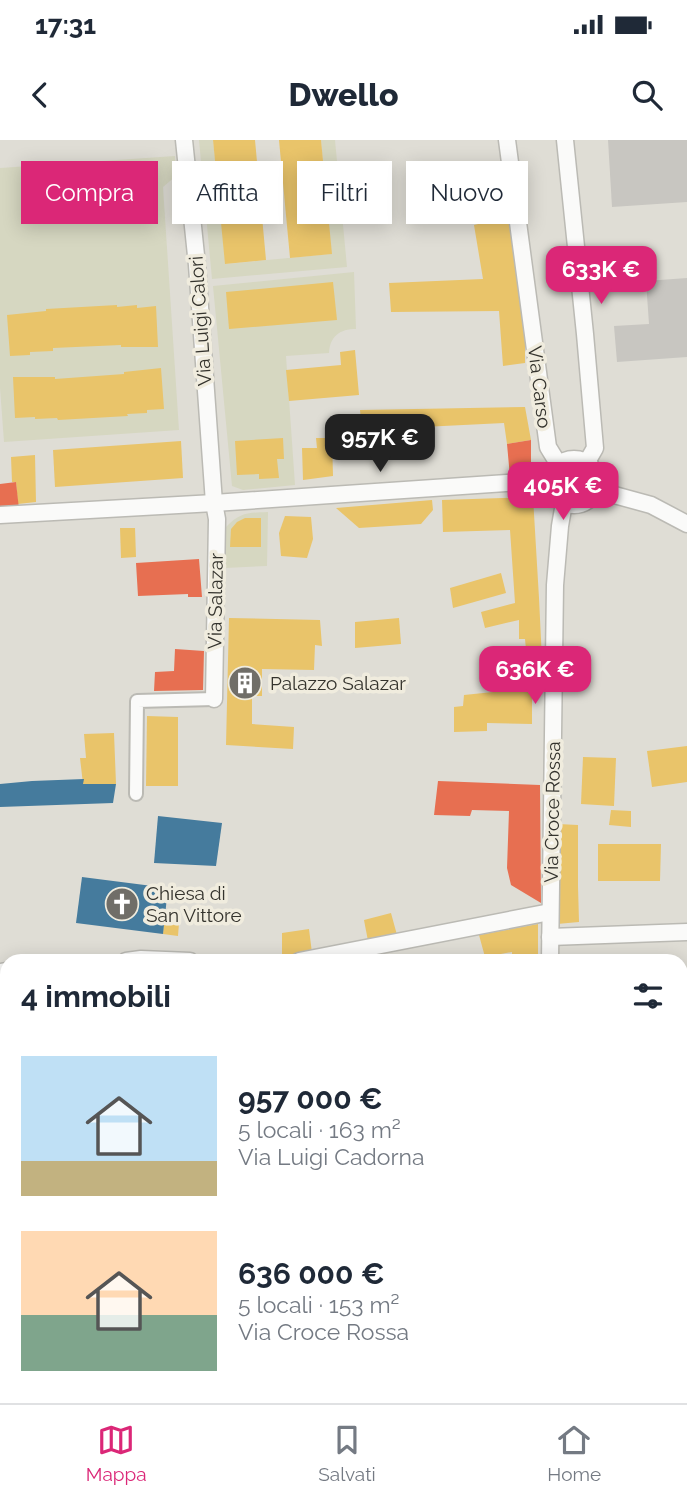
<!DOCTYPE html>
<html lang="it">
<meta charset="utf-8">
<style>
body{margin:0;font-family:Raleway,sans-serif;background:#f6f6f7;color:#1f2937;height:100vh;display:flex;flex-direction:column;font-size:26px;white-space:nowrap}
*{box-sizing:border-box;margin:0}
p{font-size:23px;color:#747a83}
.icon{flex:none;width:38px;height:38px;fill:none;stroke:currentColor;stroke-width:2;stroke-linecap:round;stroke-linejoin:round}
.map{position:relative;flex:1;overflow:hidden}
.sheet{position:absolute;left:0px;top:814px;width:688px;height:450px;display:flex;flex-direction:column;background:#fff;border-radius:21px 21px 0 0;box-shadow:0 4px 18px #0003}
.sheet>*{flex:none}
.banner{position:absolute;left:21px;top:21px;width:646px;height:63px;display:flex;gap:14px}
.price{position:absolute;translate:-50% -60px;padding:0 16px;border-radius:14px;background:#db2777;color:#fff;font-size:23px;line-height:46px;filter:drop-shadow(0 2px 4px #0008)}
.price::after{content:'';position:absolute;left:50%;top:42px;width:21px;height:16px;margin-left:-10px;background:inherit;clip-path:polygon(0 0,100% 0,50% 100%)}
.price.selected{background:#222;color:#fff}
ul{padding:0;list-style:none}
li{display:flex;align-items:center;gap:21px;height:175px;padding:0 21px}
li span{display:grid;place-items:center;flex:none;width:196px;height:140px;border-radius:0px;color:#555}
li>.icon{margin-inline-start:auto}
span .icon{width:84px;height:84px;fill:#fffc;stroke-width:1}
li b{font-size:30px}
h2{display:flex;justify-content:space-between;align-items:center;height:84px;padding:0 21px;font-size:30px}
.chip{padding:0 24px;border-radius:0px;background:#fff;box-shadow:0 4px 18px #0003;font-size:24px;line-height:63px}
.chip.selected{background:#db2777;color:#fff}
.status{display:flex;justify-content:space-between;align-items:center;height:49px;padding:0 35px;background:#fff;direction:ltr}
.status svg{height:19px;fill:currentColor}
header{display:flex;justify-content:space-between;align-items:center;height:91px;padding:0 21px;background:#fff;font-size:32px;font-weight:800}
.menu{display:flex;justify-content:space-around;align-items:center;height:98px;border-top:2px solid #e0e1e3;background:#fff;font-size:19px;color:#747a83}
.menu a{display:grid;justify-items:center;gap:4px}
.menu .selected{color:#db2777}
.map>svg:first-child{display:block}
.green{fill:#d6d7c1}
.homes{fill:#e9c46a}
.shops{fill:#e76f51}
.public{fill:#457b9d}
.building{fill:#c8c6c1}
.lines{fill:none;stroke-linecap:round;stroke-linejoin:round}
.pedestrian-casing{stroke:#bbbab4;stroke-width:16}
.minor-casing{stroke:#bbbab4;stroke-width:19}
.pedestrian{stroke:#fafaf9;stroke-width:12}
.minor{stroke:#fafaf9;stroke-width:16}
.labels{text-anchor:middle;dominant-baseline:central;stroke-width:7;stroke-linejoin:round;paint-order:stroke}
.street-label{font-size:19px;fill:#34332d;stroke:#f0ecde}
.poi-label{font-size:19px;fill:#34332d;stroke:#f0ecde;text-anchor:start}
</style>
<div class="status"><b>17:31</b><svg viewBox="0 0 49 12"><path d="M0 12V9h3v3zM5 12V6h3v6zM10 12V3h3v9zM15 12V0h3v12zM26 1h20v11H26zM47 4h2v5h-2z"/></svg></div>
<header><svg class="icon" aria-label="back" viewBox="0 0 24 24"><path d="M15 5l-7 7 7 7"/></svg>Dwello<svg class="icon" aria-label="search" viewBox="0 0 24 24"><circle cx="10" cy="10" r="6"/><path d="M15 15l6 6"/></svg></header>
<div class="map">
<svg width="687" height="1263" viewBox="0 0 687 1263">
<rect width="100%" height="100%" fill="#dfddd5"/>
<g class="green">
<path d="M 199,0 L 213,0 L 226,124 L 331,114 L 321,0 L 335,0 L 347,127 L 212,139 Z"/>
<path d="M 175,16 L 176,36 L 163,47 L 179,290 L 4,302 L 0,248 L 0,28 Z"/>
<path d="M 354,132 L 356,189 C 340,189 330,196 329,213 L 286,216 L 295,345 L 243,350 L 232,346 L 213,146 Z"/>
<path d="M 268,372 L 267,426 L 225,428 L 226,387 C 241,372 247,373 268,372 Z"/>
</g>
<g class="homes">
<path d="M 213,0 L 255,0 L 266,120 L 225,124 Z"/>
<path d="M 279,0 L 321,0 L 332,114 L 290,118 Z"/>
<path d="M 512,76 L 525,190 L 525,223 L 503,226 L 499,171 L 391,172 L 389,143 L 483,139 L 474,85 Z"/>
<path d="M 333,142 L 337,180 L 229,189 L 226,152 Z"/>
<path d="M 117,165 L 117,167 L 137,165 L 137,168 L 156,166 L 158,207 L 121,207 L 121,205 L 53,208 L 53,211 L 30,212 L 30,215 L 10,216 L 7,175 L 46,171 L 46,169 Z"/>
<path d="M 355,210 L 359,255 L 289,261 L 286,230 L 341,225 L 340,212 Z"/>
<path d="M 161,228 L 164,269 L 147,270 L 147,273 L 127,274 L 128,276 L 58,280 L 57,278 L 35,279 L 35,277 L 15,278 L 13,237 L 55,237 L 55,239 L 124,234 L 124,232 Z"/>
<path d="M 525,267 L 531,300 L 507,304 L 504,283 L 362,290 L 360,270 Z"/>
<path d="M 283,298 L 284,319 L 277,319 L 279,338 L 259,339 L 259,334 L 237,335 L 235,301 Z"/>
<path d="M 316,298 L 332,298 L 333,336 L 303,340 L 302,308 L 317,308 Z"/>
<path d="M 181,301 L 183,338 L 55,347 L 53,310 Z"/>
<path d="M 35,315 L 36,362 L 18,364 L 16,342 L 12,342 L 11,317 Z"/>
<path d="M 533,357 L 539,458 L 542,520 L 527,520 L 525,499 L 519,499 L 519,480 L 485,488 L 481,472 L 515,463 L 510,390 L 443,392 L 442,360 Z"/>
<path d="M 432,360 L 433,370 L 421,384 L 359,388 L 336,368 Z"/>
<path d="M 285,376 L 311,377 L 313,399 L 307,418 L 281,416 L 279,393 Z"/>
<path d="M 245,378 L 261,378 L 261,407 L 230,407 L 231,389 L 237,382 Z"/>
<path d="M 120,388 L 135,388 L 136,417 L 121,418 Z"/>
<path d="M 501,433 L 506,453 L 453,468 L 450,448 Z"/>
<path d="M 229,478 L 320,480 L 322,506 L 315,505 L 314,530 L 262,529 L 262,556 L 252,556 L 252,584 L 294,587 L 293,609 L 226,605 Z"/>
<path d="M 399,478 L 401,504 L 355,508 L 355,482 Z"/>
<path d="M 532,548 L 532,584 L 487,583 L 487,591 L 454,592 L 454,567 L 463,566 L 464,555 Z"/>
<path d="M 147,576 L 178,577 L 178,646 L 146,646 Z"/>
<path d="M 114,593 L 116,644 L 83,644 L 80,618 L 86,618 L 84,594 Z"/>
<path d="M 687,606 L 687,642 L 652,647 L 647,611 Z"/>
<path d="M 583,617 L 616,618 L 614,666 L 581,664 Z"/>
<path d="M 611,670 L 631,671 L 631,687 L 609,685 Z"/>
<path d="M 558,684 L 578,685 L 578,746 L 579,782 L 557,784 L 559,715 Z"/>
<path d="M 598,704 L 661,704 L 660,741 L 598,741 Z"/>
<path d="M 391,773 L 397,795 L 368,801 L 364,780 Z"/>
<path d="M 164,781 L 179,783 L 178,796 L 163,794 Z"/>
<path d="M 538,784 L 538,821 L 512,821 L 512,812 L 485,817 L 479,795 Z"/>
<path d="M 309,789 L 312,813 L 282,817 L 282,793 Z"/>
<path d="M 0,851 L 7,851 L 7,874 L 0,873 Z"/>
<path d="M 681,970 L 687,970 L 687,1033 L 681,1034 Z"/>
<path d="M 687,1083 L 687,1117 L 681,1118 L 681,1084 Z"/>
<path d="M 687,1136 L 687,1181 L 681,1181 L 681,1137 Z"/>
<path d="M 0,1207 L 7,1207 L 7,1247 L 3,1247 Z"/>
<path d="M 428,1256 L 459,1256 L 459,1263 L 416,1263 L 415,1258 Z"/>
<path d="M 504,1256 L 550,1256 L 551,1263 L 505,1263 Z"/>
<path d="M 378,1258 L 379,1263 L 352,1263 L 352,1261 Z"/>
</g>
<g class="shops">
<path d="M 531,300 L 531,337 L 510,337 L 507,304 Z"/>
<path d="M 16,342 L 19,369 L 0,371 L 0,344 Z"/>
<path d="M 199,419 L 202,457 L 188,457 L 188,454 L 138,456 L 136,423 Z"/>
<path d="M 175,509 L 204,511 L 203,550 L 154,551 L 155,532 L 174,531 Z"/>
<path d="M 438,641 L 540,645 L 541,763 L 511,745 L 507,728 L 509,671 L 472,670 L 470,676 L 434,675 Z"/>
</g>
<g class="public">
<path d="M 84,639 L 83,644 L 116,644 L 113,663 L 0,667 L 0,644 L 32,641 Z"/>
<path d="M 158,676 L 222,683 L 216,726 L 154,723 Z"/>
<path d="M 82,737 L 168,748 L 163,794 L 76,783 Z"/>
</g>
<g class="building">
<path d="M 608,0 L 687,0 L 687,62 L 612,67 Z"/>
<path d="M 687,138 L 687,217 L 617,222 L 614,186 L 649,184 L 646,141 Z"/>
</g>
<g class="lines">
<defs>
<path id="pedestrian" d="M 136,654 L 137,561 L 214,559"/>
<g id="minor">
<path d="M 184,0 L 197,125 L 214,363 L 217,379 L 214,559"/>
<path d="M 507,0 L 548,307 L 559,325"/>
<path d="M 565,0 L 585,194 L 595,308 L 587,322"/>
<circle cx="574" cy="342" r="23"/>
<path d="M 596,350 L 651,365 L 687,384"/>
<path d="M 0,375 L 214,363 L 537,341 L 551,338"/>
<path d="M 550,797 L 687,792"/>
<path d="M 126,821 L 141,819 L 190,821"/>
<path d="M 299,821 L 550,772"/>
<path d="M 550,821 L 555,445 L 560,386 L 564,363"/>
<path d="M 0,832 L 7,831"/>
<path d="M 681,1060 L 687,1059"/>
<path d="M 0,1063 L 7,1063"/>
<path d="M 681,1194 L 687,1193"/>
<path d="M 204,1256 L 205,1263"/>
<path d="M 395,1256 L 396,1263"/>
<path d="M 580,1256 L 581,1263"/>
<path d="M 36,1263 L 108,1256"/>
</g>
</defs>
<use href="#pedestrian" class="pedestrian-casing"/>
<use href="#minor" class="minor-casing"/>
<use href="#pedestrian" class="pedestrian"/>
<use href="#minor" class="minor"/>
</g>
<defs>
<symbol id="building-disc" viewBox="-11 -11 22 22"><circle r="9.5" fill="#706e68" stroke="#f0ecde"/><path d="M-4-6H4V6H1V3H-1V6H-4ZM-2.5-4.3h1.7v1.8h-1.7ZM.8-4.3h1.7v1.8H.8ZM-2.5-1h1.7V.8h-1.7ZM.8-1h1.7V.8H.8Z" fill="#fff"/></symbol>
<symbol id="church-disc" viewBox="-11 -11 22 22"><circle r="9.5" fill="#706e68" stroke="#f0ecde"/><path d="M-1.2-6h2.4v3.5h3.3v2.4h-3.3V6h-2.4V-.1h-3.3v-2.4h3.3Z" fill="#fff"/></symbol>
</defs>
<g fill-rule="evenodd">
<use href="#building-disc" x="226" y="524" width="38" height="38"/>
<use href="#church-disc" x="103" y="745" width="38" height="38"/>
</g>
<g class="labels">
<g class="street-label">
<text transform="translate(200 181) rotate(-94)">Via Luigi Calori</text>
<text transform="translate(540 247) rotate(83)">Via Carso</text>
<text transform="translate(215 461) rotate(-89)">Via Salazar</text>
<text transform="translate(552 672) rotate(-89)">Via Croce Rossa</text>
</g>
<g class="poi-label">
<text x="270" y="543">Palazzo Salazar</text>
<text x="146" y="753">Chiesa di<tspan x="146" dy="22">San Vittore</tspan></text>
</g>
</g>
</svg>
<b class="price" style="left:601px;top:166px">633K €</b>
<b class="price selected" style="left:380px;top:334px">957K €</b>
<b class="price" style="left:563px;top:382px">405K €</b>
<b class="price" style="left:535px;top:566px">636K €</b>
<div class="banner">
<a class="chip selected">Compra</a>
<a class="chip">Affitta</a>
<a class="chip">Filtri</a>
<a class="chip">Nuovo</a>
</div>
<section class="sheet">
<h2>4 immobili<svg class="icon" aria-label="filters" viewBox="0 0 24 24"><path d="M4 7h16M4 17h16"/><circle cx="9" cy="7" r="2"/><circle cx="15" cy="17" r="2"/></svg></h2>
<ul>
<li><span style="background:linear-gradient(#bfe0f5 75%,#c2b280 0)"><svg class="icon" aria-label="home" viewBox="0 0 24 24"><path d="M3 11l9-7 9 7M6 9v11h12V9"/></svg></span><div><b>957 000 €</b><p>5 locali · 163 m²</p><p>Via Luigi Cadorna</p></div></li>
<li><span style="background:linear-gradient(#ffd9b3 60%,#7fa58c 0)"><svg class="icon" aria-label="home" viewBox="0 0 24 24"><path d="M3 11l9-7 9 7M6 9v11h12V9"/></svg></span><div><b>636 000 €</b><p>5 locali · 153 m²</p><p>Via Croce Rossa</p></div></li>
</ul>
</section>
</div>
<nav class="menu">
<a class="selected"><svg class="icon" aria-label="map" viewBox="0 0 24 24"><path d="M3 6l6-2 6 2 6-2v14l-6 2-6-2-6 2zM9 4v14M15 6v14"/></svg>Mappa</a>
<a><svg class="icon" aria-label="saved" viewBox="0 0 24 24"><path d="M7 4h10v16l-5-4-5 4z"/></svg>Salvati</a>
<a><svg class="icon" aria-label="home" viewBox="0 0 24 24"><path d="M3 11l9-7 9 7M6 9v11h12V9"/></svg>Home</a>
</nav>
